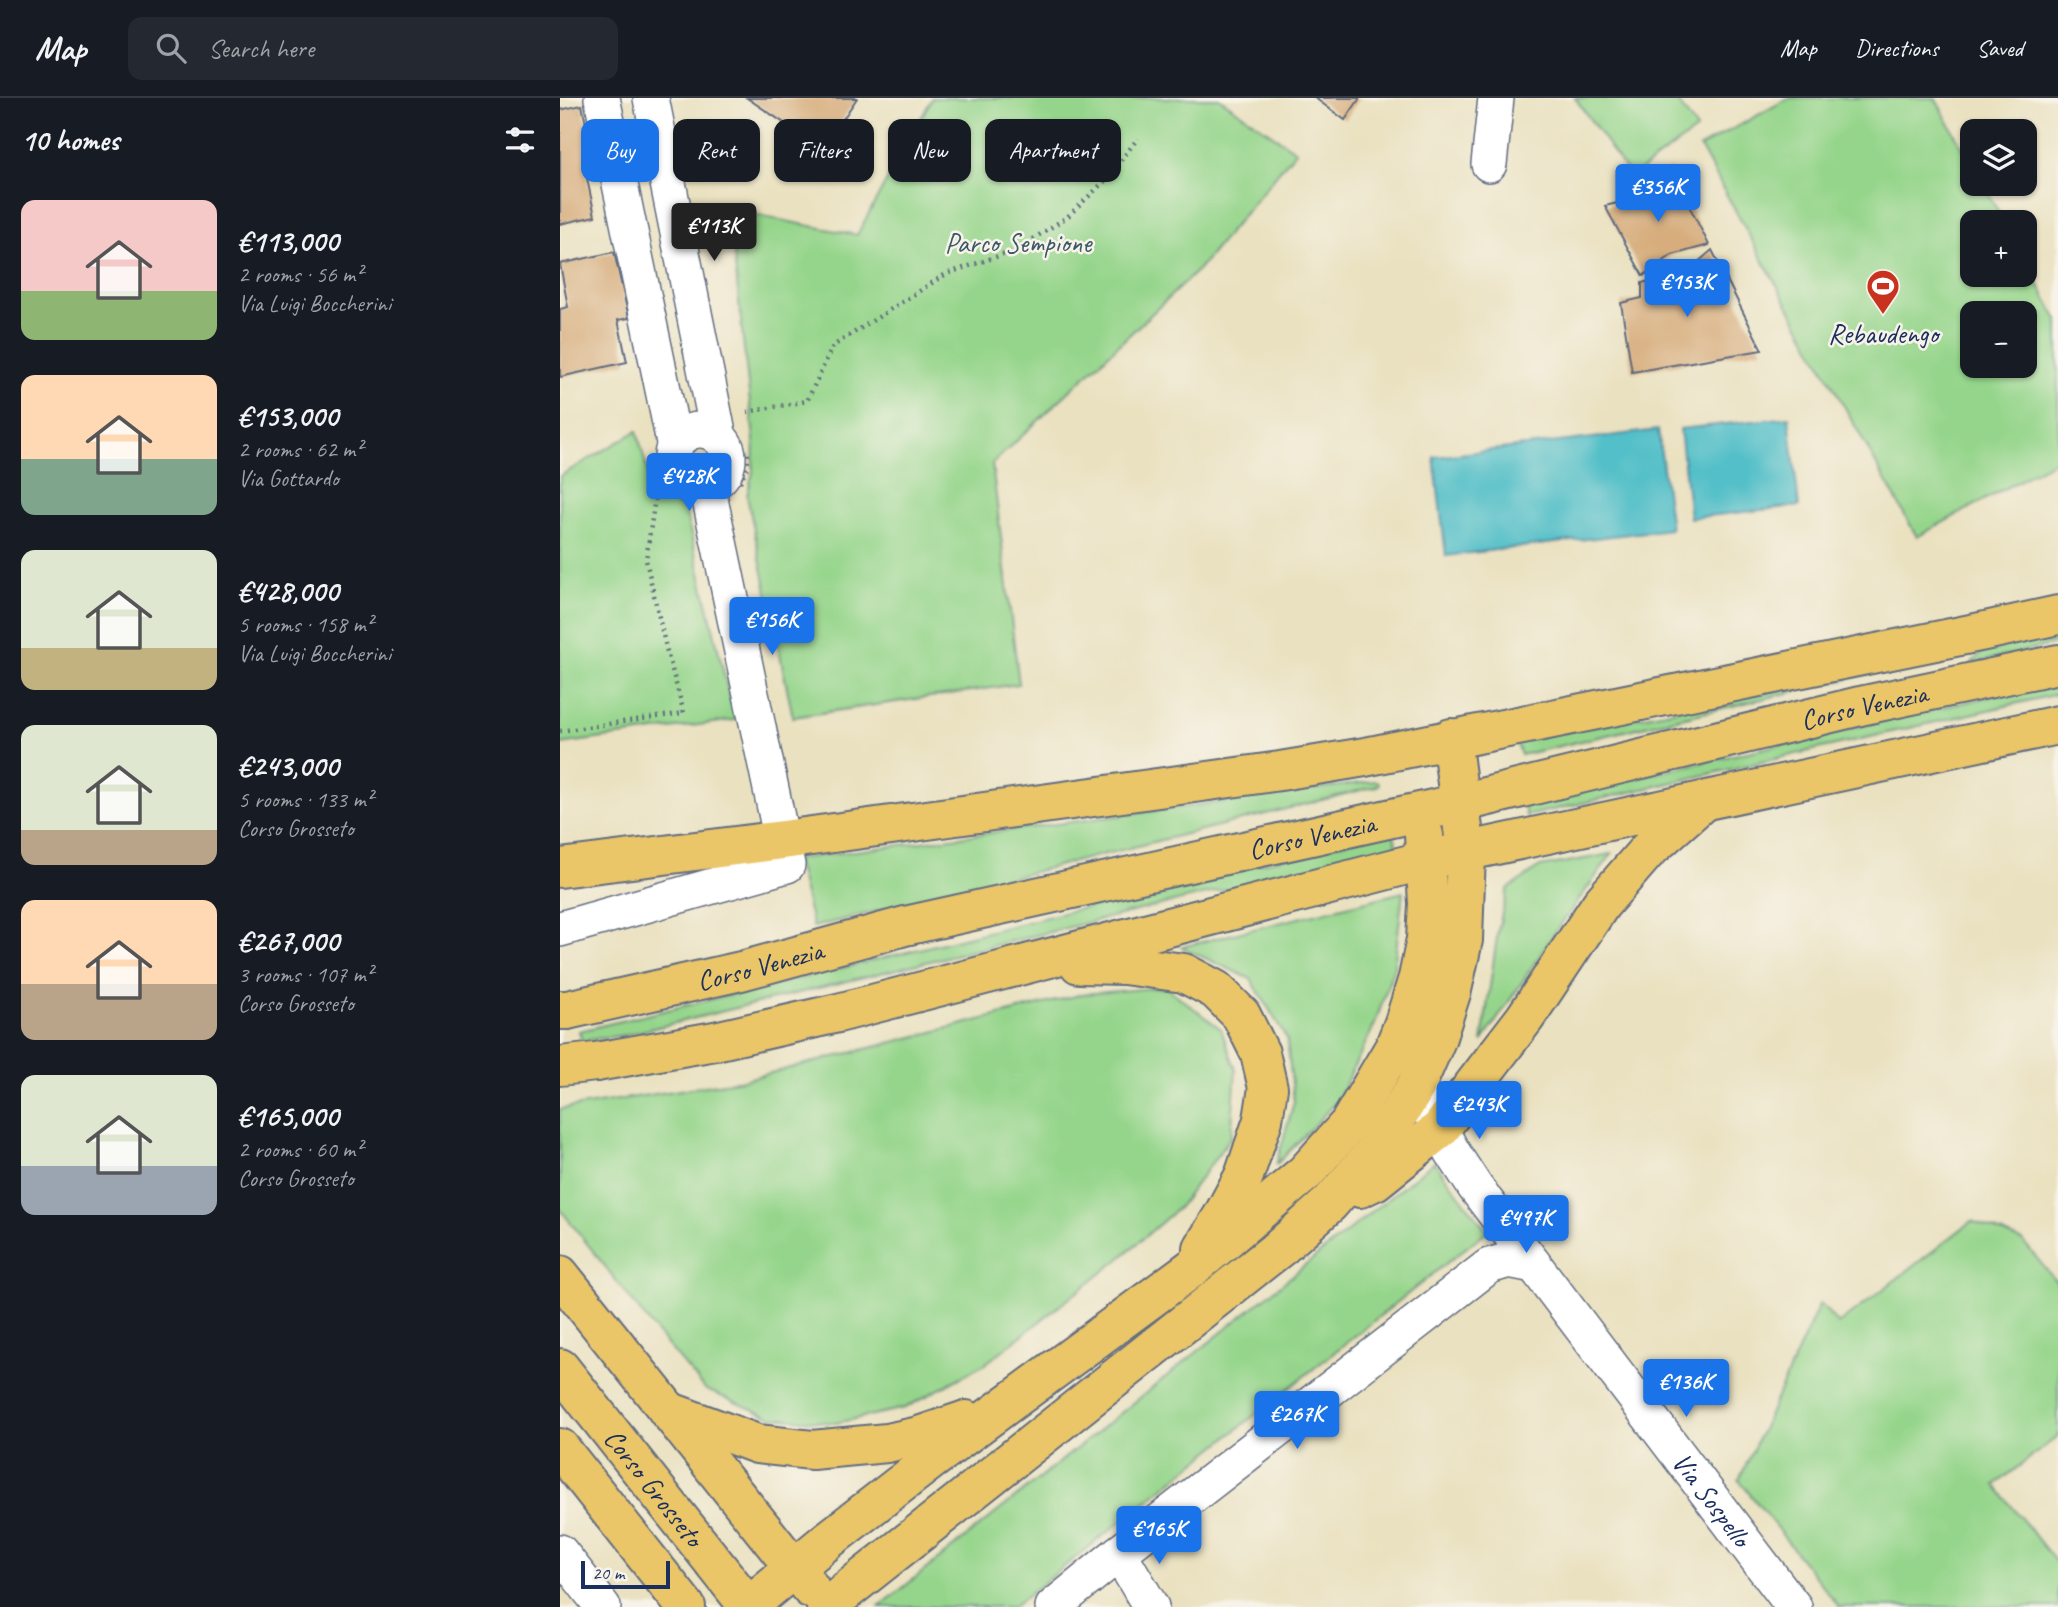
<!DOCTYPE html>
<meta charset="utf-8">
<style>
body{margin:0;font-family:Caveat,sans-serif;background:#242831;color:#f1f3f6;height:100vh;display:flex;flex-direction:column;font-size:26px;white-space:nowrap}
*{box-sizing:border-box;margin:0}
p{font-size:23px;color:#9ea1a6}
.icon{flex:none;width:38px;height:38px;fill:none;stroke:currentColor;stroke-width:2;stroke-linecap:round;stroke-linejoin:round}
.map{position:relative;flex:1;overflow:hidden}
.details{display:flex;flex-direction:column;background:#171b24;width:560px}
.details>*{flex:none}
.guide{position:absolute;left:21px;top:21px;width:665px;height:63px;display:flex;gap:14px}
.controls{position:absolute;left:1400px;top:21px;display:grid;gap:14px}
.controls a{display:grid;place-items:center;width:77px;height:77px;border-radius:14px;background:#171b24;box-shadow:0 2px 5px #0004;font-size:35px}
.scale{position:absolute;left:21px;bottom:18px;width:89px;box-sizing:border-box;padding-left:7px;border:4px solid #1b2f5e;border-top:0;font-size:19px;line-height:24px;white-space:nowrap;color:#1b2f5e;-webkit-text-stroke:5px #f7f3e8;paint-order:stroke}
.price{position:absolute;translate:-50% -60px;padding:0 16px;border-radius:7px;background:#1a73e8;color:#fff;font-size:23px;line-height:46px;filter:drop-shadow(0 2px 4px #0008)}
.price::after{content:'';position:absolute;left:50%;top:42px;width:21px;height:16px;margin-left:-10px;background:inherit;clip-path:polygon(0 0,100% 0,50% 100%)}
.price.on{background:#222;color:#fff}
ul{padding:0;list-style:none}
li{display:flex;align-items:center;gap:21px;height:175px;padding:0 21px}
li span{display:grid;place-items:center;flex:none;width:196px;height:140px;border-radius:14px;color:#555}
li>.icon{margin-inline-start:auto}
span .icon{width:84px;height:84px;fill:#fffc;stroke-width:1}
li b{font-size:30px}
h2{display:flex;justify-content:space-between;align-items:center;height:84px;padding:0 21px;font-size:30px}
.tag{padding:0 24px;border-radius:14px;background:#171b24;box-shadow:0 2px 5px #0004;font-size:24px;line-height:63px}
.tag.on{background:#1a73e8;color:#fff}
header{display:flex;align-items:center;gap:42px;box-sizing:border-box;height:98px;padding:0 35px;background:#171b24;border-bottom:2px solid #363941}
header strong{font-size:33px}
nav{display:flex;gap:38px;margin-inline-start:auto;font-size:24px}
.search{width:490px;height:63px;background:#242831;display:flex;align-items:center;gap:18px;box-sizing:border-box;padding:0 24px;border-radius:14px;color:#9ea1a6;font-size:26px}
main{display:flex;flex:1;min-height:0}
.map>svg:first-child{display:block}
.green{fill:#95d58b;stroke:#588274;stroke-width:2;fill-rule:evenodd}
.water{fill:#52bfc8;stroke:#367793;stroke-width:2}
.building{fill:#d7ad7d}
.lines{fill:none;stroke-linecap:round;stroke-linejoin:round}
.minor-casing{stroke:#636d80;stroke-width:38}
.major-casing{stroke:#636d80;stroke-width:42}
.highway-casing{stroke:#636d80;stroke-width:42}
.path{stroke:#636d80;stroke-width:4.5;stroke-dasharray:2 5;stroke-linecap:butt}
.minor{stroke:#fff;stroke-width:35}
.major{stroke:#ebc669;stroke-width:38}
.highway{stroke:#ebc669;stroke-width:38}
.labels{text-anchor:middle;dominant-baseline:central;stroke-width:5;stroke-linejoin:round;paint-order:stroke}
.park-label{font-size:28px;fill:#3a5869;stroke:#f7f3e8}
.poi-label{font-size:28px;fill:#1b2f5e;stroke:#f7f3e8}
.street-label{font-size:28px;fill:#1b2f5e;stroke:#f7f3e8}
</style>
<header>
<strong>Map</strong>
<div class="search"><svg class="icon" aria-label="search" viewBox="0 0 24 24"><circle cx="10" cy="10" r="6"/><path d="M15 15l6 6"/></svg>Search here</div>
<nav><a>Map</a><a>Directions</a><a>Saved</a></nav>
</header>
<main>
<section class="details">
<h2>10 homes<svg class="icon" aria-label="filters" viewBox="0 0 24 24"><path d="M4 7h16M4 17h16"/><circle cx="9" cy="7" r="2"/><circle cx="15" cy="17" r="2"/></svg></h2>
<ul>
<li><span style="background:linear-gradient(#f6c9c9 65%,#8fb573 0)"><svg class="icon" aria-label="home" viewBox="0 0 24 24"><path d="M3 11l9-7 9 7M6 9v11h12V9"/></svg></span><div><b>€113,000</b><p>2 rooms · 56 m²</p><p>Via Luigi Boccherini</p></div></li>
<li><span style="background:linear-gradient(#ffd9b3 60%,#7fa58c 0)"><svg class="icon" aria-label="home" viewBox="0 0 24 24"><path d="M3 11l9-7 9 7M6 9v11h12V9"/></svg></span><div><b>€153,000</b><p>2 rooms · 62 m²</p><p>Via Gottardo</p></div></li>
<li><span style="background:linear-gradient(#dfe7d0 70%,#c2b280 0)"><svg class="icon" aria-label="home" viewBox="0 0 24 24"><path d="M3 11l9-7 9 7M6 9v11h12V9"/></svg></span><div><b>€428,000</b><p>5 rooms · 158 m²</p><p>Via Luigi Boccherini</p></div></li>
<li><span style="background:linear-gradient(#dfe7d0 75%,#b9a48a 0)"><svg class="icon" aria-label="home" viewBox="0 0 24 24"><path d="M3 11l9-7 9 7M6 9v11h12V9"/></svg></span><div><b>€243,000</b><p>5 rooms · 133 m²</p><p>Corso Grosseto</p></div></li>
<li><span style="background:linear-gradient(#ffd9b3 60%,#b9a48a 0)"><svg class="icon" aria-label="home" viewBox="0 0 24 24"><path d="M3 11l9-7 9 7M6 9v11h12V9"/></svg></span><div><b>€267,000</b><p>3 rooms · 107 m²</p><p>Corso Grosseto</p></div></li>
<li><span style="background:linear-gradient(#dfe7d0 65%,#9aa5b1 0)"><svg class="icon" aria-label="home" viewBox="0 0 24 24"><path d="M3 11l9-7 9 7M6 9v11h12V9"/></svg></span><div><b>€165,000</b><p>2 rooms · 60 m²</p><p>Corso Grosseto</p></div></li>
</ul>
</section>
<div class="map">
<svg width="1498" height="1509" viewBox="0 0 1498 1509">
<rect width="100%" height="100%" fill="#f7f3e8"/>
<filter id="ink" filterUnits="userSpaceOnUse"><feTurbulence type="fractalNoise" baseFrequency=".0143" numOctaves="2"/><feDisplacementMap in="SourceGraphic" scale="14" xChannelSelector="R" yChannelSelector="G"/><feConvolveMatrix kernelMatrix="1 2 1 2 8 2 1 2 1" color-interpolation-filters="sRGB"/></filter>
<filter id="wash" filterUnits="userSpaceOnUse"><feTurbulence type="fractalNoise" baseFrequency=".00686" numOctaves="4" result="noise"/><feDisplacementMap in="SourceGraphic" scale="28" xChannelSelector="R" yChannelSelector="G"/><feGaussianBlur stdDeviation="1.57" result="paint"/><feColorMatrix in="noise" values="0 0 0 0 0 0 0 0 0 0 0 0 0 0 0 0 0 1.4 0 .05"/><feComposite in="paint" operator="in"/></filter>
<g filter="url(#wash)">
<rect width="100%" height="100%" fill="#eae1c0"/>
<g class="green">
<path d="M 372,0 L 659,0 L 736,53 L 639,171 L 432,366 L 459,586 L 233,619 L 187,398 L 193,373 L 194,342 L 169,112 L 297,137 Z"/>
<path d="M 1015,0 L 1115,0 L 1137,31 L 1071,79 Z"/>
<path d="M 1229,0 L 1375,0 L 1412,67 L 1412,86 L 1423,86 L 1444,124 L 1412,124 L 1412,177 L 1465,177 L 1465,162 L 1498,222 L 1498,361 L 1357,439 L 1140,49 ZM 1412,215 L 1465,215 L 1465,268 L 1412,268 Z"/>
<path d="M 77,333 L 89,379 L 101,395 L 125,412 L 175,622 L 0,646 L 0,378 Z"/>
<path d="M 1498,526 L 1498,545 L 1411,566 C 1431,539 1468,534 1498,526 Z"/>
<path d="M 1348,567 L 961,657 L 956,643 Z"/>
<path d="M 1498,583 L 1498,596 L 966,718 L 964,705 Z"/>
<path d="M 816,683 L 819,685 L 818,688 L 253,829 L 236,761 Z"/>
<path d="M 823,735 L 832,736 L 835,740 L 836,748 L 832,751 L 65,937 L 22,943 L 19,933 L 275,872 Z"/>
<path d="M 1052,756 L 994,836 L 922,944 L 938,832 L 948,791 L 980,769 Z"/>
<path d="M 843,794 L 834,869 L 815,926 L 777,1003 L 716,1067 L 734,1004 L 727,941 L 691,881 L 621,849 Z"/>
<path d="M 606,889 L 661,931 L 676,972 L 671,1039 L 619,1109 L 557,1163 L 425,1266 L 345,1310 L 276,1325 L 211,1319 L 146,1292 L 98,1236 L 0,1111 L 0,1011 L 183,982 L 523,896 Z"/>
<path d="M 874,1064 L 927,1133 L 453,1509 L 319,1509 Z"/>
<path d="M 1412,1123 L 1463,1143 L 1498,1186 L 1498,1338 L 1435,1387 L 1498,1467 L 1498,1509 L 1279,1509 L 1179,1382 L 1260,1205 L 1278,1226 Z"/>
</g>
<g class="water">
<path d="M 1229,319 L 1239,408 L 1130,420 L 1120,331 Z"/>
<path d="M 1098,332 L 1111,431 L 886,458 L 874,359 Z"/>
</g>
<g id="blocks">
<g class="building">
<path d="M 187,0 L 297,0 L 263,51 Z"/>
<path d="M 755,0 L 800,0 L 785,22 Z"/>
<path d="M 22,7 L 36,74 L 26,76 L 35,118 L 0,126 L 0,12 Z"/>
<path d="M 1110,70 L 1149,147 L 1112,157 L 1083,178 L 1045,108 L 1083,99 Z"/>
<path d="M 1152,152 L 1202,252 L 1072,274 L 1061,205 L 1082,200 L 1082,185 L 1129,172 Z"/>
<path d="M 54,154 L 69,220 L 58,222 L 67,264 L 0,279 L 0,211 L 8,209 L 0,166 Z"/>
</g>
</g>
</g>
<g filter="url(#ink)">
<use href="#blocks" fill-opacity="0" stroke="#636d80" stroke-width="2"/>
<g class="lines">
<defs>
<g id="minor">
<path d="M 42,0 L 115,349"/>
<path d="M 91,0 L 159,340"/>
<path d="M 929,66 L 936,0"/>
<circle cx="140" cy="360" r="28"/>
<path d="M 0,831 L 227,767 L 147,387"/>
<path id="s1" d="M 856,988 L 893,1055 L 915,1089 L 1234,1509"/>
<path d="M 0,1454 L 43,1509"/>
<path d="M 559,1455 L 591,1509"/>
<path d="M 493,1509 L 559,1455 L 929,1168 L 949,1162 L 974,1167"/>
</g>
<g id="major">
<path d="M 0,770 L 223,742 L 720,673 L 805,659 L 1425,533 L 1498,517"/>
<path d="M 519,866 L 564,867 L 624,875 L 656,892 L 681,917 L 700,955 L 708,990 L 703,1022 L 684,1078 L 662,1119 L 643,1150"/>
<path id="s2" d="M 7,912 L 181,873 L 345,828 L 900,705 L 1300,608 L 1498,566"/>
<path d="M 36,964 L 155,943 L 278,915 L 866,762 L 1498,627"/>
<path d="M 800,1090 L 815,1083 L 880,1031 L 965,920 L 1041,806 L 1087,753 L 1140,706"/>
<path d="M 0,1177 L 250,1490"/>
<path id="s3" d="M 0,1270 L 189,1509"/>
<path d="M 108,1313 L 197,1346 L 252,1352 L 327,1345 L 359,1338 L 406,1322"/>
<path d="M 0,1350 L 126,1509"/>
<path d="M 187,1509 L 267,1443 L 373,1361 L 631,1171 L 745,1075 L 789,1026 L 834,950 L 844,925 L 858,880 L 866,841 L 868,806 L 864,737"/>
<path d="M 266,1509 L 722,1148 L 770,1105 L 818,1050 L 856,988 L 876,942 L 892,892 L 903,842 L 906,753 L 891,640"/>
</g>
<g id="highway">
<path d="M 0,912 L 7,912"/>
<path d="M 0,968 L 36,964"/>
</g>
</defs>
<use href="#minor" class="minor-casing"/>
<use href="#major" class="major-casing"/>
<use href="#highway" class="highway-casing"/>
<g class="path">
<path d="M 187,314 L 247,303 L 273,248 L 386,176 L 456,152 L 507,119 L 546,82 L 578,40"/>
<path d="M 180,384 L 188,367 L 188,353"/>
<path d="M 0,633 L 124,615 L 106,550 L 86,462 L 95,400 L 92,372"/>
</g>
<use href="#minor" class="minor"/>
<use href="#major" class="major"/>
<use href="#highway" class="highway"/>
</g>
</g>
<defs>
<symbol id="stadium-pin" viewBox="-11 -11 22 30"><path d="M0 17L-7.5 6A9.5 9.5 0 1 1 7.5 6Z" fill="#c8321e" stroke="#f7f3e8"/><path d="M0-5a6.5 5 0 1 0 0 10a6.5 5 0 1 0 0-10ZM-3.5-1.8h7v3.6h-7Z" fill="#fff"/></symbol>
</defs>
<g fill-rule="evenodd">
<use href="#stadium-pin" x="1304" y="169" width="38" height="52"/>
</g>
<g class="labels">
<g class="park-label">
<text x="458" y="144">Parco Sempione</text>
</g>
<g class="poi-label">
<text x="1323" y="235">Rebaudengo</text>
</g>
<g class="street-label">
<text stroke="none"><textPath href="#s2" startOffset="1332">Corso Venezia</textPath></text>
<text stroke="none"><textPath href="#s2" startOffset="765">Corso Venezia</textPath></text>
<text stroke="none"><textPath href="#s2" startOffset="198">Corso Venezia</textPath></text>
<text stroke="none"><textPath href="#s3" startOffset="152">Corso Grosseto</textPath></text>
<text stroke="none"><textPath href="#s1" startOffset="509">Via Sospello</textPath></text>
</g>
</g>
</svg>
<div class="controls">
<a><svg class="icon" aria-label="layers" viewBox="0 0 24 24"><path d="M12 4l9 5-9 5-9-5zM3 14l9 5 9-5"/></svg></a>
<a>+</a>
<a>−</a>
</div>
<div class="scale">20 m</div>
<b class="price" style="left:1098px;top:126px">€356K</b>
<b class="price on" style="left:154px;top:165px">€113K</b>
<b class="price" style="left:1127px;top:221px">€153K</b>
<b class="price" style="left:129px;top:415px">€428K</b>
<b class="price" style="left:212px;top:559px">€156K</b>
<b class="price" style="left:919px;top:1043px">€243K</b>
<b class="price" style="left:966px;top:1157px">€497K</b>
<b class="price" style="left:1126px;top:1321px">€136K</b>
<b class="price" style="left:737px;top:1353px">€267K</b>
<b class="price" style="left:599px;top:1468px">€165K</b>
<div class="guide">
<a class="tag on">Buy</a>
<a class="tag">Rent</a>
<a class="tag">Filters</a>
<a class="tag">New</a>
<a class="tag">Apartment</a>
</div>
</div>
</main>
